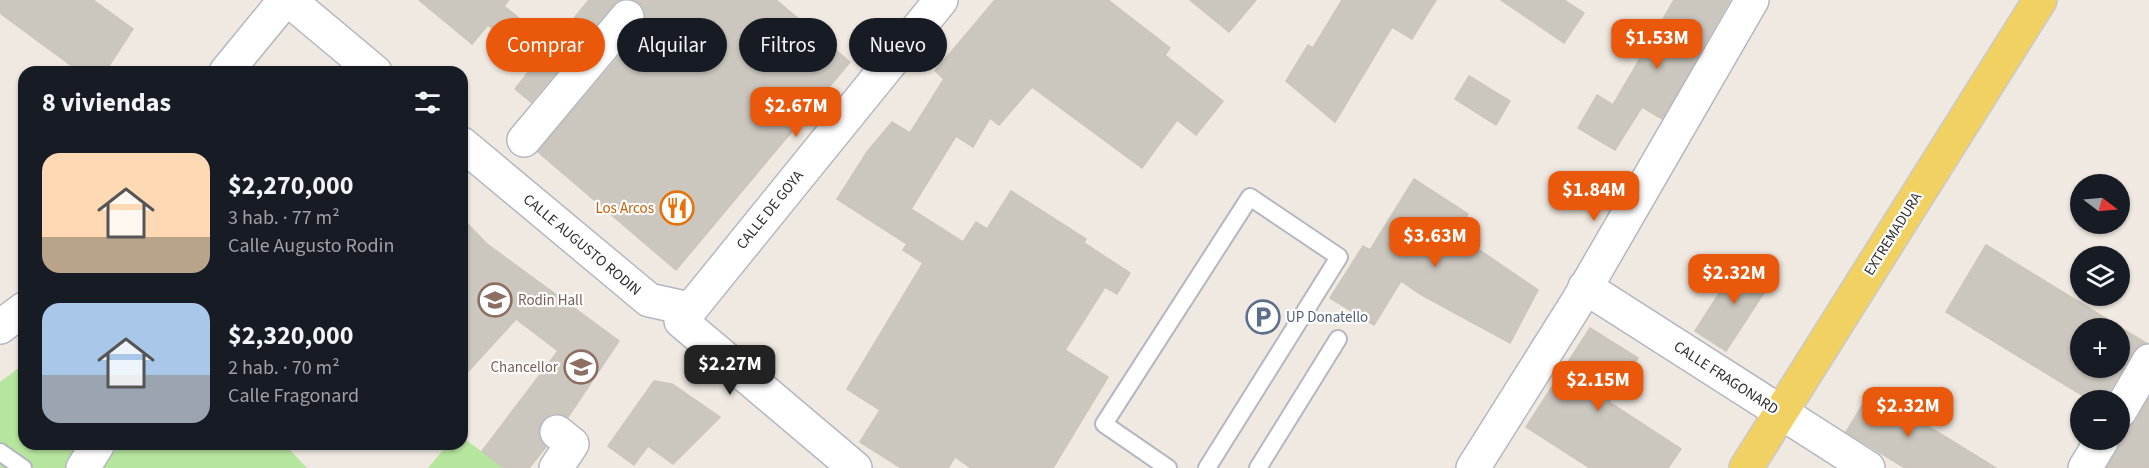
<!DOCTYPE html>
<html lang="es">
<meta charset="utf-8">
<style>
body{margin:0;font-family:"Source Sans 3",sans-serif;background:#20242c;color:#f1f3f6;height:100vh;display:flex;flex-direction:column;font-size:22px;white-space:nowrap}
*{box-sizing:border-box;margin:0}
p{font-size:20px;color:#9ea1a6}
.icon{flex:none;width:33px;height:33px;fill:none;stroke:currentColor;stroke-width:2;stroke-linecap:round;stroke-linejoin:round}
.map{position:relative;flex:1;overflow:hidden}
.panel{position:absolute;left:18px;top:66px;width:450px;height:384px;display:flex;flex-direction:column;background:#171b24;border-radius:18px;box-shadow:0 2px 4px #0004}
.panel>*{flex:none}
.guide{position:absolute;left:486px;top:18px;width:570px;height:54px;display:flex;gap:12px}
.needle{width:39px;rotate:106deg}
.controls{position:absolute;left:2070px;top:174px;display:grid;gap:12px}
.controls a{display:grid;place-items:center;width:60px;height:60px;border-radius:50%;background:#171b24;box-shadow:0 2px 4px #0004;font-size:30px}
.price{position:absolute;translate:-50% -51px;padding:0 14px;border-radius:12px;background:#ea580c;color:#fff;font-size:20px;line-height:39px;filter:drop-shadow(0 2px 3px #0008)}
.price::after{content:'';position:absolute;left:50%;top:36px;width:18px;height:14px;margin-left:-9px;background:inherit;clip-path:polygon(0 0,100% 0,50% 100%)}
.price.active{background:#222;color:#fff}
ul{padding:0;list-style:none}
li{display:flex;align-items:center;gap:18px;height:150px;padding:0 24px}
li span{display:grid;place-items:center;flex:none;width:168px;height:120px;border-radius:18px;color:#555}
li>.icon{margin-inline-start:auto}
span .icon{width:72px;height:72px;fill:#fffc;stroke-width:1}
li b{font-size:26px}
h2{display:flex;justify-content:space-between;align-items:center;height:72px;padding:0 24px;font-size:26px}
.pill{padding:0 21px;border-radius:27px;background:#171b24;box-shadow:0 2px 4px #0004;font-size:21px;line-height:54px}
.pill.active{background:#ea580c;color:#fff}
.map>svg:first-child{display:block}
.green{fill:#b6e59e}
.building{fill:#cbc7bf;stroke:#cbc5ba;stroke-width:1.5;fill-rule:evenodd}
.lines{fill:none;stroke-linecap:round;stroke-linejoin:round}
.lane-casing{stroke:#b4b7c1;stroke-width:20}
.street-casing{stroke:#b4b7c1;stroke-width:36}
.primary-casing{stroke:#c9c9c9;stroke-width:36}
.lane{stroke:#fff;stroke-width:16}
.street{stroke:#fff;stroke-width:33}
.primary{stroke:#f2d163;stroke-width:33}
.labels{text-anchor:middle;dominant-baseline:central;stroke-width:4.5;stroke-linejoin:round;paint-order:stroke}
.food-label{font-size:15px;fill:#c56008;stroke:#fff;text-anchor:end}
.street-label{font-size:15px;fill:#2e2e2e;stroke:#fff}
.education-label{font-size:15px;fill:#785e54;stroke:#fff;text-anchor:start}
.service-label{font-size:15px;fill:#4e5e75;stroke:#fff;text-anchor:start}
</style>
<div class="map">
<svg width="2149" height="468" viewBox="0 0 2149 468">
<rect width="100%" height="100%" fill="#efe9e1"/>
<g class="green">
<path d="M 24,364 L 24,444 L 284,444 L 307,468 L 0,468 L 0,382 Z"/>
<path d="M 462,437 L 504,468 L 428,468 L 448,444 L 462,444 Z"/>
</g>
<g class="building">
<path d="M 0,0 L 93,0 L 133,29 L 105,72 L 80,72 L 0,13 Z"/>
<path d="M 419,0 L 509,0 L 504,6 L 552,45 L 589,0 L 620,0 L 613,5 L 531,102 L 515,89 L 535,64 L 488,25 L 472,44 Z"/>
<path d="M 634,0 L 776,0 L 850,62 L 676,270 L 538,152 L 642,29 L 645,20 L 645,11 L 639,3 Z"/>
<path d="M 995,0 L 1108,0 L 1170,48 L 1165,55 L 1223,101 L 1196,135 L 1177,120 L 1142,168 L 1032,87 L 999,125 L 990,118 L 973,147 L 956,136 L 911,209 L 963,242 L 976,222 L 987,229 L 1011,191 L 1086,239 L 1084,243 L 1130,273 L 1117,294 L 1105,287 L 1065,350 L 1108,377 L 1053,468 L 971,468 L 955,457 L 948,468 L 901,468 L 860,442 L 880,410 L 847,389 L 923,263 L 903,250 L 907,244 L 837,199 L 867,152 L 892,122 L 910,133 L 944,79 L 935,71 Z"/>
<path d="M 1190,0 L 1256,0 L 1229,32 Z"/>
<path d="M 1342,0 L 1436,0 L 1412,39 L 1392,27 L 1335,122 L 1286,81 L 1308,45 L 1313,48 Z"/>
<path d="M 1501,0 L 1564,0 L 1584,13 L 1564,43 Z"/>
<path d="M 1674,0 L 1730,0 L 1662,119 L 1642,107 L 1615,150 L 1578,128 L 1597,95 L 1613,105 Z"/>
<path d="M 1469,76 L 1510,101 L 1496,125 L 1455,99 Z"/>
<path d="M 1414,179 L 1468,214 L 1456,234 L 1538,290 L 1510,343 L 1420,294 L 1401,281 L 1374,325 L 1330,298 L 1363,246 L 1370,250 Z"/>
<path d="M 462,218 L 487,244 L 619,341 L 568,417 L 559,413 L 551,414 L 542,421 L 539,429 L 539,438 L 546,447 L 529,468 L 504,468 L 482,451 L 558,351 L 516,319 L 462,378 Z"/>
<path d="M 1986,245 L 2146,343 L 2139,345 L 2133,352 L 2104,400 L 2090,400 L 1946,312 ZM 2080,328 L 2120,328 L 2120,368 L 2080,368 Z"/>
<path d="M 1741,259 L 1773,279 L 1726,351 L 1695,331 Z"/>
<path d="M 1590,328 L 1638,358 L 1609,402 L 1681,449 L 1668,468 L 1590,468 L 1526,427 Z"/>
<path d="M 654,381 L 672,384 L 720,417 L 673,464 L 648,446 L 634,465 L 608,446 Z"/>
<path d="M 1871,391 L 1996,468 L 1905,468 L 1846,432 Z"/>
<path d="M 2149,398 L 2149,468 L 2107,468 L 2118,449 L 2121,441 L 2120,430 L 2129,427 L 2136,421 Z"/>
</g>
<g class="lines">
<defs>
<g id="lane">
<path d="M 0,452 L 23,468"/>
<path d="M 1168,468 L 1104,424 L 1250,197 L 1339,257 L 1207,468"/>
<path d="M 1258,468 L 1338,339"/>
</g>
<g id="street">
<path d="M 289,0 L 375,72"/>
<path d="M 226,72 L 285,0"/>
<path d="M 524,140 L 627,17"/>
<path d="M 462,144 L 649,300 L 690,309"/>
<path d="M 1585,287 L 1868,468"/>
<path d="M 0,327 L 24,309"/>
<path d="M 2120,411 L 2149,361"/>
<path d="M 83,468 L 98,444"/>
<path d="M 556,468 L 572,444 L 557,432"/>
<path d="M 855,468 L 681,321 L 941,0"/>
<path d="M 1473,468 L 1578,301 L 1752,0"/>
<path d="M 2085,468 L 2102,440"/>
</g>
<path id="primary" d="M 1746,468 L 2040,0"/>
</defs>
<use href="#lane" class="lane-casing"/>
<use href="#street" class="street-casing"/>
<use href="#primary" class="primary-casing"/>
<use href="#lane" class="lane"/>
<use href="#street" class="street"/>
<use href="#primary" class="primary"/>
</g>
<defs>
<symbol id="restaurant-ring" viewBox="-11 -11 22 22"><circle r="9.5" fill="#fff" stroke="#e8710a" stroke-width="1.5"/><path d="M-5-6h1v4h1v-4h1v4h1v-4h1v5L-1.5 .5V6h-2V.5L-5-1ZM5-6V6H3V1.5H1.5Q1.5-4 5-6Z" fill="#e8710a"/></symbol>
<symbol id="university-ring" viewBox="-11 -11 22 22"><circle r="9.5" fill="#fff" stroke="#8d6e63" stroke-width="1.5"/><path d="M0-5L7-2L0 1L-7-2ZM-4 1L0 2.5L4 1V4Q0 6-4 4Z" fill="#8d6e63"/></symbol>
<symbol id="parking-ring" viewBox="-11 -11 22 22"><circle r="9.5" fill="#fff" stroke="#5c6f8a" stroke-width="1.5"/><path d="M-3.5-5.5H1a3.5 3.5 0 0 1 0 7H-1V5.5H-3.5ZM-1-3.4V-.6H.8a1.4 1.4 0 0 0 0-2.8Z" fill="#5c6f8a"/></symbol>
</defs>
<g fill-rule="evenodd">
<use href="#restaurant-ring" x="658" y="189" width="38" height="38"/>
<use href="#university-ring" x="476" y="281" width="38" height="38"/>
<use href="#parking-ring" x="1244" y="298" width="38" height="38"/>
<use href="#university-ring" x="562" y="348" width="38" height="38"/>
</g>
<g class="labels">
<g class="food-label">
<text x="654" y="208">Los Arcos</text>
</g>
<g class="street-label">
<text transform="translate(770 210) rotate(-51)">CALLE DE GOYA</text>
<text transform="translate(1893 234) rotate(-58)">EXTREMADURA</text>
<text transform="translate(582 245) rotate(40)">CALLE AUGUSTO RODIN</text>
<text transform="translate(1726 378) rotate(33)">CALLE FRAGONARD</text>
</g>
<g class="education-label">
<text x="518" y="300">Rodin Hall</text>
<text x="558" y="367" text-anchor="end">Chancellor</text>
</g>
<g class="service-label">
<text x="1286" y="317">UP Donatello</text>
</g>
</g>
</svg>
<div class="controls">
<a><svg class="needle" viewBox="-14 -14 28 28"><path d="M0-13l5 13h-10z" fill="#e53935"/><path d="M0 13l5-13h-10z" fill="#9ea1a6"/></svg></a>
<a><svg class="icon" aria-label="layers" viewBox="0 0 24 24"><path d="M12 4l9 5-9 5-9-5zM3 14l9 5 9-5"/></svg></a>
<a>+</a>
<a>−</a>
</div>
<b class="price" style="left:1657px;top:70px">$1.53M</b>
<b class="price" style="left:796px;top:138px">$2.67M</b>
<b class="price" style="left:1594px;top:222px">$1.84M</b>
<b class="price" style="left:1435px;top:268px">$3.63M</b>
<b class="price" style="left:1734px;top:305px">$2.32M</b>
<b class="price active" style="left:730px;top:396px">$2.27M</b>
<b class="price" style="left:1598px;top:412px">$2.15M</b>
<b class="price" style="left:1908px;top:438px">$2.32M</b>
<div class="guide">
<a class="pill active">Comprar</a>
<a class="pill">Alquilar</a>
<a class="pill">Filtros</a>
<a class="pill">Nuevo</a>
</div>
<section class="panel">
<h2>8 viviendas<svg class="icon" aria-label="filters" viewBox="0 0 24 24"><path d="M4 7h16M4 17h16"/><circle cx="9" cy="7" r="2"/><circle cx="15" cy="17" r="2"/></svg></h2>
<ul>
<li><span style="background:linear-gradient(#ffd9b3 70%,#b9a48a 0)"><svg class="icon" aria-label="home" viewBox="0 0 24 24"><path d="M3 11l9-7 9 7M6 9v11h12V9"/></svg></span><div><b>$2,270,000</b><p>3 hab. · 77 m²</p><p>Calle Augusto Rodin</p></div></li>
<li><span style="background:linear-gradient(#a9c7e8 60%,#9aa5b1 0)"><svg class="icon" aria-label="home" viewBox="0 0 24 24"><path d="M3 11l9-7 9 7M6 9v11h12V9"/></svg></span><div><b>$2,320,000</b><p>2 hab. · 70 m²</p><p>Calle Fragonard</p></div></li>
</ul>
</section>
</div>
